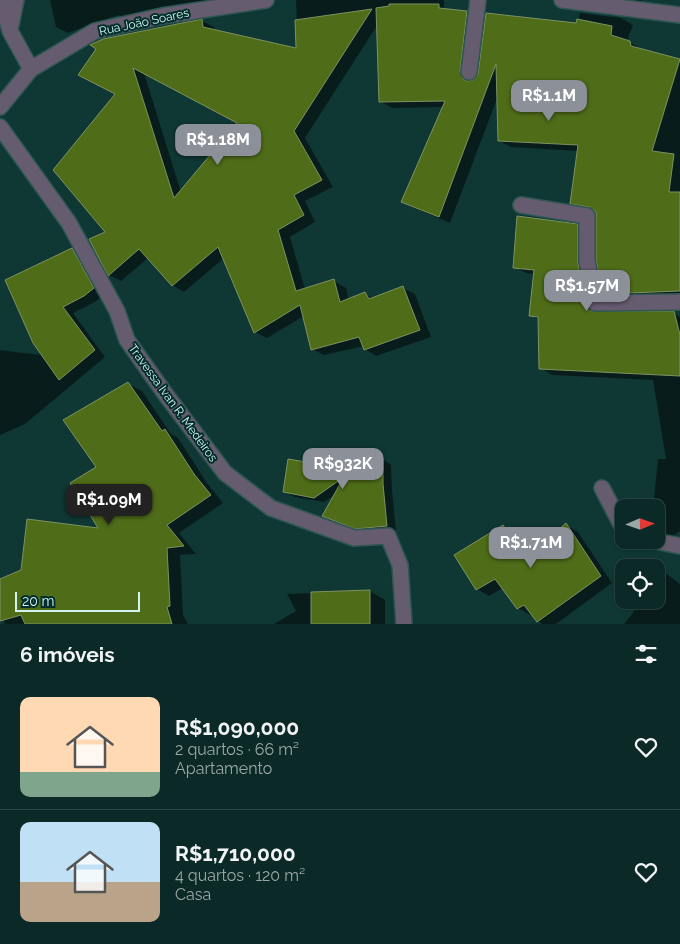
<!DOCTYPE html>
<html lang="pt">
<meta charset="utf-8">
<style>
body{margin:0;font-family:Raleway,sans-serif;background:#14322f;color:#f1f3f6;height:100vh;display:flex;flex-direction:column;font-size:19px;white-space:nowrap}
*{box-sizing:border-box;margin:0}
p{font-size:16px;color:#9aa7a7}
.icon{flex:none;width:28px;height:28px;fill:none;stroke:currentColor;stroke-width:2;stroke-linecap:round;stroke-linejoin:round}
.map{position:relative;height:624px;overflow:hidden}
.drawer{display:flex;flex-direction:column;background:#0b2a27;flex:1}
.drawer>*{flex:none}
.needle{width:32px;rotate:88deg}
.controls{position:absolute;left:615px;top:499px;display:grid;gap:10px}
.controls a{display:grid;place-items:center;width:50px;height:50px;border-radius:10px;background:#0b2a27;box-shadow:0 1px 4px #0004,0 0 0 1px #2b4644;font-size:25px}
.scale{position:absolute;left:15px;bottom:12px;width:125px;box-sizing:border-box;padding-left:5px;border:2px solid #d1f4f0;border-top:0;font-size:14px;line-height:18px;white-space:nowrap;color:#d1f4f0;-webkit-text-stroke:4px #032d2a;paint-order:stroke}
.price{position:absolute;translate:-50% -42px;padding:0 11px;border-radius:10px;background:#8c9099;color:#fff;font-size:16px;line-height:32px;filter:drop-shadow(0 1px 2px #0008)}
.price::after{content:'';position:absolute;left:50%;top:30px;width:15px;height:11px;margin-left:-8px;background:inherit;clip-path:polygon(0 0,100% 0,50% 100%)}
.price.active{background:#222;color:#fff}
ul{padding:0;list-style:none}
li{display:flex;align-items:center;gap:15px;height:125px;padding:0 20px}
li+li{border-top:1px solid #2b4644}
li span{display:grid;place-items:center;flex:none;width:140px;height:100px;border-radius:10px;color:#555}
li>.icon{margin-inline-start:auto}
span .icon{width:60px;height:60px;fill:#fffc;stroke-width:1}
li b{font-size:21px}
h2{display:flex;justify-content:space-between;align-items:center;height:60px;padding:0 20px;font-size:21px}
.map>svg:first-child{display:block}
.shadow{fill:#0007;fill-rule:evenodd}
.building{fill:#4f6d18;stroke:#7d9261;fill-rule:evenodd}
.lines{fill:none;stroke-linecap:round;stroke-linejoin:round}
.minor-casing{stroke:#2e5652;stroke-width:18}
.minor{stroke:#665c70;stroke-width:15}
.labels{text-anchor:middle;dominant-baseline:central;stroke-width:4;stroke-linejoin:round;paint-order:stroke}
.street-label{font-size:12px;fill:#d1f4f0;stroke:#032d2a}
</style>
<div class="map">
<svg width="680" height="624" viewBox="0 0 680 624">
<rect width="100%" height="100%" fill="#0f3834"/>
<g class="shadow">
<path d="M 50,0 L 209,0 L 210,7 L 131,22 L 119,15 L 68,33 L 56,27 Z"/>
<path d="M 296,0 L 444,0 L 444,9 L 467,13 L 478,19 L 471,78 L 473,82 L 479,74 L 487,15 L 577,24 L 580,13 L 621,18 L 633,25 L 627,41 L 642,49 L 642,51 L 680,60 L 680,299 L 616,300 L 604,293 L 597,212 L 583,210 L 571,203 L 578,151 L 511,147 L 499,141 L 498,96 L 450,223 L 414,208 L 402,202 L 443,107 L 392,108 L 380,101 L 378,24 L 305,138 L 333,187 L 305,201 L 315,222 L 290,237 L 305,289 L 334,281 L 346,288 L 349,300 L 365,294 L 374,299 L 403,288 L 415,294 L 431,337 L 376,356 L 365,349 L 364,346 L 324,355 L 312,349 L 304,316 L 267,338 L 255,332 L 224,258 L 184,292 L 172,285 L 148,258 L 121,281 L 109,275 L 107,232 L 117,94 L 104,40 L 164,26 L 202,21 L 214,27 L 215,31 L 298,50 ZM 497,58 L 499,59 L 490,81 L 490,75 ZM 144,73 L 239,123 L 181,192 Z"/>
<path d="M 601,0 L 642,0 L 640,5 Z"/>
<path d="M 577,225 L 588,232 L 588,270 L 597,312 L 673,313 L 680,317 L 680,531 L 671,538 L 662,537 L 656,533 L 656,508 L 653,508 L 658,459 L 666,459 L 653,380 L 552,375 L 541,368 L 539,320 L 530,315 L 535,274 L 526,273 L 515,267 Z"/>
<path d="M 72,249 L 83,255 L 104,295 L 95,302 L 73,313 L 105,357 L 25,424 L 0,435 L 0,350 L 40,355 L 6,280 Z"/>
<path d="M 128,384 L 142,391 L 171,434 L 178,438 L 207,483 L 223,503 L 179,533 L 196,554 L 180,555 L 183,615 L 188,624 L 5,624 L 0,613 L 0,580 L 22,571 L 101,529 L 98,468 Z"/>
<path d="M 382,459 L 391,465 L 392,490 L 396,531 L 366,533 L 332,521 L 323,516 L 336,494 L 324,502 L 294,497 L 285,492 Z"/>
<path d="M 566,525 L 578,532 L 612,583 L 556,624 L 542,624 L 538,621 L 532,614 L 530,615 L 518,608 L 503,588 L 489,596 L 477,589 L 503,526 L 515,533 L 530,556 Z"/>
<path d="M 664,572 L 680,584 L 680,624 L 624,624 L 643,600 L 656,600 L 656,583 Z"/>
<path d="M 370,591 L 385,600 L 385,624 L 274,624 L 296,611 L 287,594 Z"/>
</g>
<g class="building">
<path d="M 389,4 L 439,4 L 439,8 L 467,11 L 460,71 L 463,79 L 467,81 L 473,80 L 478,74 L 486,13 L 576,23 L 577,19 L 612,26 L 611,35 L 630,41 L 631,46 L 680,59 L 652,151 L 674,154 L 669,192 L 680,192 L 680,291 L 603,294 L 596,260 L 596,212 L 589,207 L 570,204 L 578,145 L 498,141 L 496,64 L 439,217 L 401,202 L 445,101 L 379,102 L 376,8 L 389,6 Z"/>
<path d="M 372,9 L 294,131 L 322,180 L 294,195 L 304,215 L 278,230 L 296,291 L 334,279 L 340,302 L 365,292 L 369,299 L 403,286 L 420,330 L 364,350 L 359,337 L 311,350 L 300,305 L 254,333 L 218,247 L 172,286 L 139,249 L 108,276 L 89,239 L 105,232 L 53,170 L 115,94 L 78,75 L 96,49 L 90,45 L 103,39 L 202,19 L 203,27 L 296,48 L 295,20 ZM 133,68 L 237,123 L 174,198 L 134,71 Z"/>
<path d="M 517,216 L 578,224 L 578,263 L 586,305 L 591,311 L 674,311 L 680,335 L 680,376 L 539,369 L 538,317 L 529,316 L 534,270 L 513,268 Z"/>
<path d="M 72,248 L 94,288 L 84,296 L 63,307 L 95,350 L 59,380 L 33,343 L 5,280 Z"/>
<path d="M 128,382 L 162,431 L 165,429 L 194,474 L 211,495 L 167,525 L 184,546 L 167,548 L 170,606 L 167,607 L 172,624 L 25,624 L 21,615 L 0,621 L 0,579 L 21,570 L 27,519 L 98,528 L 70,483 L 96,467 L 63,420 Z"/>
<path d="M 355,457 L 383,458 L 383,484 L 387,526 L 355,529 L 322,516 L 344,477 L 314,498 L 283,492 L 288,459 L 348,469 Z"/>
<path d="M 566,523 L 601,576 L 537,622 L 524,605 L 517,609 L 495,579 L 476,590 L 454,555 L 503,525 L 525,559 Z"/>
<path d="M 370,590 L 370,624 L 311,624 L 311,592 Z"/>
</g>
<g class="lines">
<defs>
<g id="minor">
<path d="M 2,0 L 10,31 L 31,69"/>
<path d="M 562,0 L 680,15"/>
<path d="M 11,25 L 16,0"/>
<path d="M 469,72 L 478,0"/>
<path d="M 0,107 L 31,69 L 95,31 L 162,16 L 266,0"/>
<path d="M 0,127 L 69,223 L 117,311 L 127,340 L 166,395 L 225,473 L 271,508 L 354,538 L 388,536 L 400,565 L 404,624"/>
<path d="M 521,205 L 587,216 L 587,261 L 595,303 L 680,302"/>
<path d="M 602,488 L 624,530"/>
<path d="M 650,540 L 680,546"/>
</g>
</defs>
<use href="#minor" class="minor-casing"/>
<use href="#minor" class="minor"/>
</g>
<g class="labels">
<g class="street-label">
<text transform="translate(144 22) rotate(-12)">Rua João Soares</text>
<text transform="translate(173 403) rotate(54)">Travessa Ivan R. Medeiros</text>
</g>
</g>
</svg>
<div class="controls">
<a><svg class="needle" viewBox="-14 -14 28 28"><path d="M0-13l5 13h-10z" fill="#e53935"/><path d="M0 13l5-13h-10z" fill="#9aa7a7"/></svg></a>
<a><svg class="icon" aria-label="locate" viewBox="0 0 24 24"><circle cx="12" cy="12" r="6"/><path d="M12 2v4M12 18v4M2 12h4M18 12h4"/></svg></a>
</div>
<div class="scale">20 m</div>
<b class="price" style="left:549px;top:122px">R$1.1M</b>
<b class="price" style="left:218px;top:166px">R$1.18M</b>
<b class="price" style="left:587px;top:312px">R$1.57M</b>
<b class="price" style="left:343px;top:490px">R$932K</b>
<b class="price active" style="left:109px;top:526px">R$1.09M</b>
<b class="price" style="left:531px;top:569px">R$1.71M</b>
</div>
<section class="drawer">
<h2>6 imóveis<svg class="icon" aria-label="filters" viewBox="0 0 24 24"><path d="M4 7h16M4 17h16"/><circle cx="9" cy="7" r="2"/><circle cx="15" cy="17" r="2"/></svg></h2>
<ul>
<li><span style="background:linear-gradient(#ffd9b3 75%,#7fa58c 0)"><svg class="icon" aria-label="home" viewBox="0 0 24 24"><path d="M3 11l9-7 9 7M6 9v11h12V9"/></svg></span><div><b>R$1,090,000</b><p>2 quartos · 66 m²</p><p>Apartamento</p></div><svg class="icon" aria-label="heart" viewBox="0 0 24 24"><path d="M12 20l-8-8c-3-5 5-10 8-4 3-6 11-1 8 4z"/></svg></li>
<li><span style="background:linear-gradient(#bfe0f5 60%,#b9a48a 0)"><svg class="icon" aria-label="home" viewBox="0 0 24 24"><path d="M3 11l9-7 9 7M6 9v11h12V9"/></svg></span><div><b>R$1,710,000</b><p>4 quartos · 120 m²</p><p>Casa</p></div><svg class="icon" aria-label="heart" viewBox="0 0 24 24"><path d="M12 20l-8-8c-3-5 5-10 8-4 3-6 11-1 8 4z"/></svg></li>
</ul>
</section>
